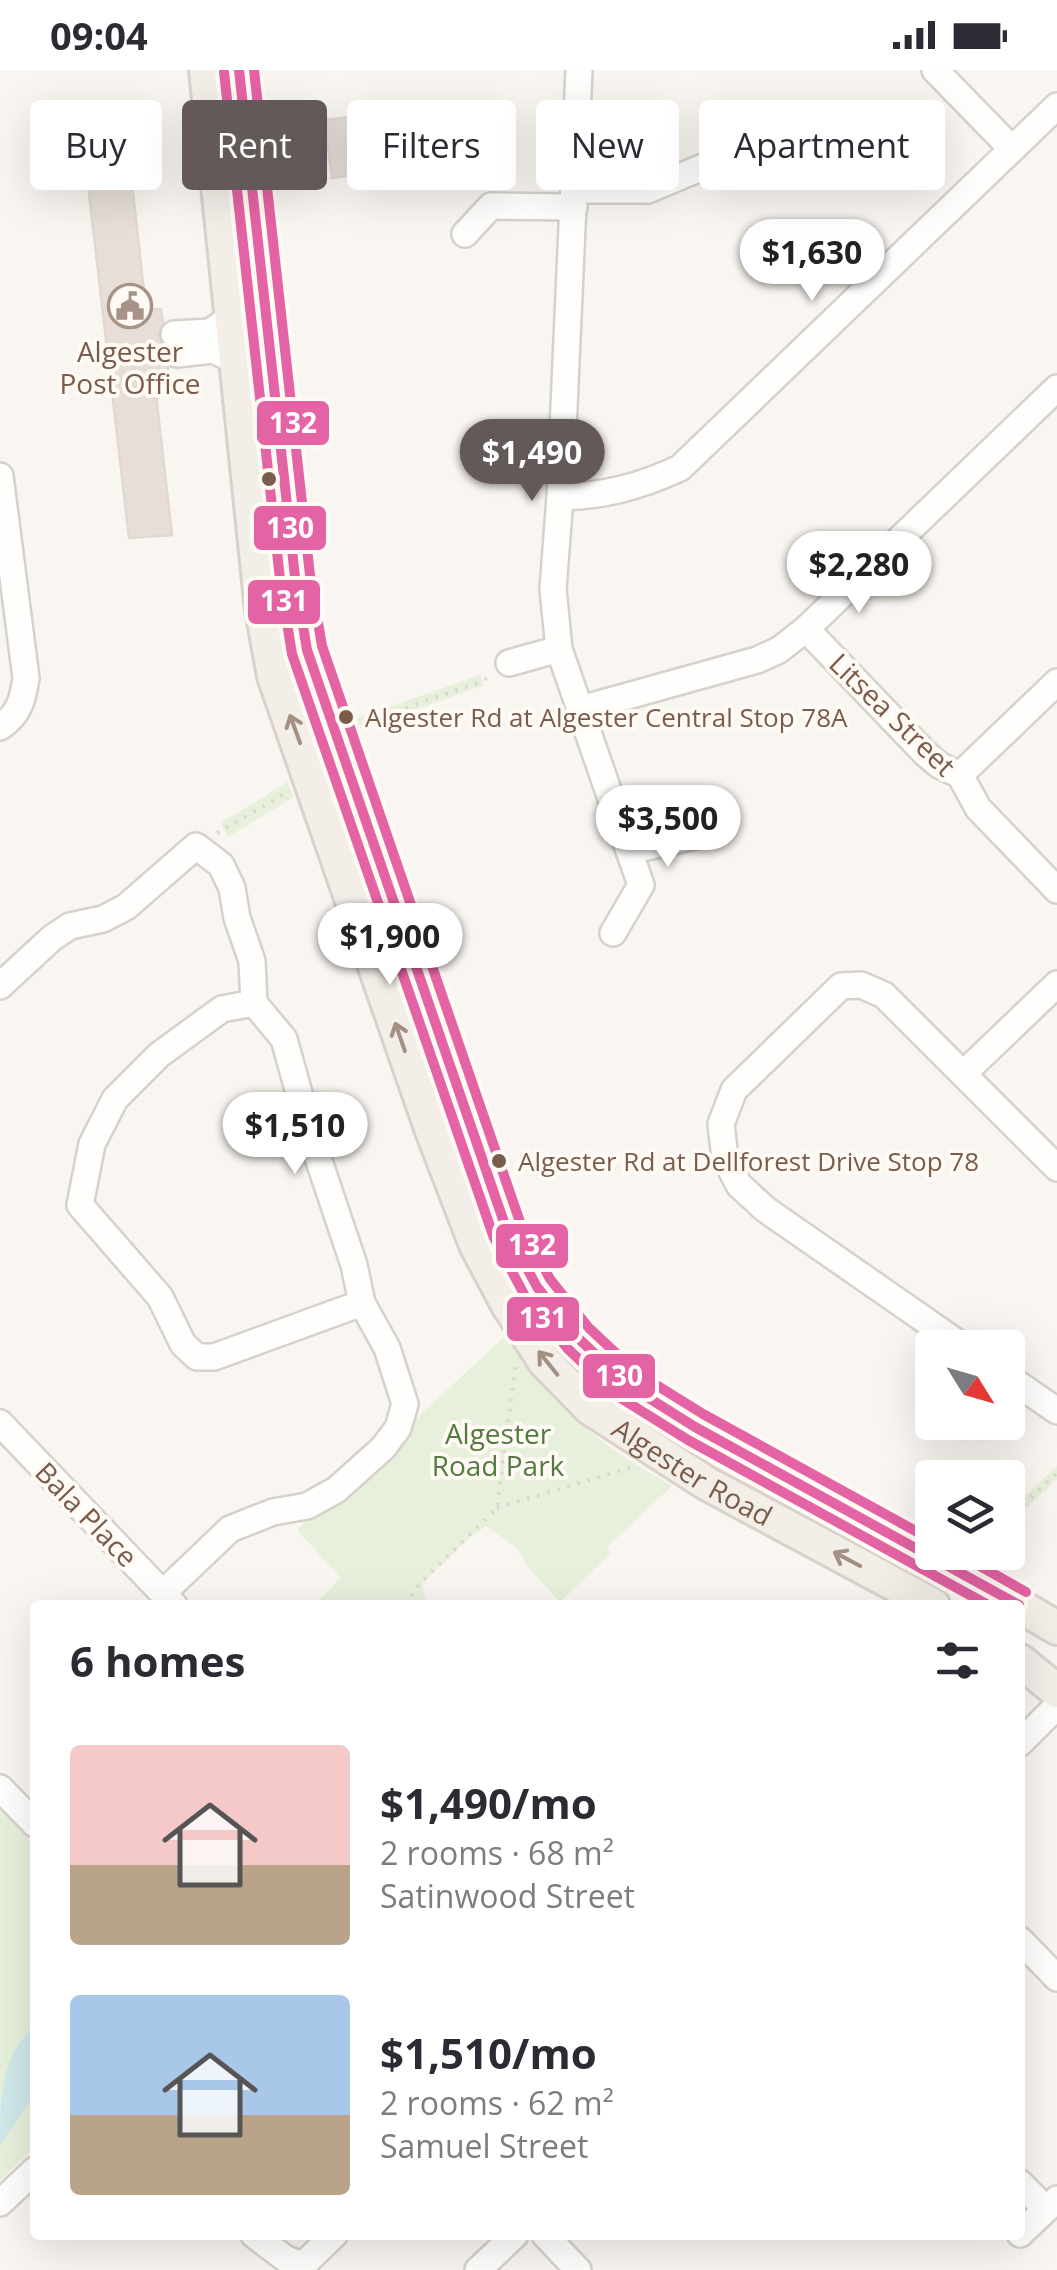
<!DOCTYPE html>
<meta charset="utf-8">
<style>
body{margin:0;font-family:"Open Sans",sans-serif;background:#f2f2f3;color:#2b2b33;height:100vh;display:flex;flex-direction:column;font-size:38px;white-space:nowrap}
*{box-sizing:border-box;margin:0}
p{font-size:32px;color:#7c7c81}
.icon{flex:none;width:55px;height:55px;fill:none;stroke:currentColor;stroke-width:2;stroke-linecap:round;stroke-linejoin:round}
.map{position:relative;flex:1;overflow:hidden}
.drawer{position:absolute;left:30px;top:1530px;width:995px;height:640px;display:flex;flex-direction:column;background:#fff;border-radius:10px;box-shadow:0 10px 40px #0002}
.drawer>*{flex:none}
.hud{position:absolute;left:30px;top:30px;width:998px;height:90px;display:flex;gap:20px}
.needle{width:65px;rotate:127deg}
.tools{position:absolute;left:915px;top:1260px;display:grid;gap:20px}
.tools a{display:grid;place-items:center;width:110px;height:110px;border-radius:10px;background:#fff;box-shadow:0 10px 40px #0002;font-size:50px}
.price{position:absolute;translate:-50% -85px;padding:0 22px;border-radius:35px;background:#fff;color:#222;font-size:32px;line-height:65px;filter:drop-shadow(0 2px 5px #0008)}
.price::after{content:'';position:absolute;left:50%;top:60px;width:30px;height:22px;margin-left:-15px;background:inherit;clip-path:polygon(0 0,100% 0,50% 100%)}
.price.current{background:#625958;color:#fff}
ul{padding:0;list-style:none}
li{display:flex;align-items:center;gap:30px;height:250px;padding:0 40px}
li span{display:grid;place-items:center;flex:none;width:280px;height:200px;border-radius:10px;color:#555}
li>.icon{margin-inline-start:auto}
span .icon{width:120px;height:120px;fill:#fffc;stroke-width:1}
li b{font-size:42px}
h2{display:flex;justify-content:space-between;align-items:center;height:120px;padding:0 40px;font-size:42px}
.tag{padding:0 35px;border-radius:10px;background:#fff;box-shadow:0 10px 40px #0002;font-size:35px;line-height:90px}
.tag.current{background:#625958;color:#fff}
.status{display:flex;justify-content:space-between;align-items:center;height:70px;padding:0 50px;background:#fff;direction:ltr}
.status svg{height:28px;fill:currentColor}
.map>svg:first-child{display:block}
.green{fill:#e7f0db}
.water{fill:#d0e8ea}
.building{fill:#e6ded7;stroke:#e2d8d2;stroke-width:2.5}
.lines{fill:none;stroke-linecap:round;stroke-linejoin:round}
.minor-casing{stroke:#d7d1cb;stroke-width:30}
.major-casing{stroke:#dad1cc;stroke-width:38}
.path{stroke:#dcd5d0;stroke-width:4;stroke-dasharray:2.5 8;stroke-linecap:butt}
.minor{stroke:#fefefd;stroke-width:25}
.major{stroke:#f3eee8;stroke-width:32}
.bus-1-casing{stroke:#fffaf3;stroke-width:18}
.bus-2-casing{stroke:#fffaf3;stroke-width:18}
.bus-3-casing{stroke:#fffaf3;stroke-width:18}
.bus-1{stroke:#e463a4;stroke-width:10}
.bus-2{stroke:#e463a4;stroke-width:10}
.bus-3{stroke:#e463a4;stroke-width:10}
.oneway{stroke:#a48f83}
.bus-dot{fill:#7a5c4d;stroke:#fffaf3;stroke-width:4}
.labels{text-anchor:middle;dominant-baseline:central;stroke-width:8;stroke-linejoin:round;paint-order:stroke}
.bus-label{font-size:26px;fill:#7a5c4d;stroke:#fffaf3;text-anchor:start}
.poi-label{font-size:28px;fill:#7a5c4d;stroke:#fffaf3}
.street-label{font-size:28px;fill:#7a5c4d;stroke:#fffaf3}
.park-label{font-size:28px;fill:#537a41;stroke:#fffaf3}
.line-badge{stroke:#fffaf3;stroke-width:4}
.badge-label{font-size:28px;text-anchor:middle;font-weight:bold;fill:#fff}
</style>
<div class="status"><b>09:04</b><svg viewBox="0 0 49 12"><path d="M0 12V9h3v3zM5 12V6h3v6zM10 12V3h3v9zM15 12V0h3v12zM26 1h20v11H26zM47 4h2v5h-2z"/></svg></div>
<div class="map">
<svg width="1057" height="2200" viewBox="0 0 1057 2200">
<rect width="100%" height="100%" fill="#f9f5f0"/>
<g class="green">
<path d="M 480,605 L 484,615 L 361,659 L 357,648 Z"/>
<path d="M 287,712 L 294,727 L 228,767 L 221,753 Z"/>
<path d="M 504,1267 C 537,1307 570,1348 612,1379 C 631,1392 652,1404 672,1416 L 607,1477 L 611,1483 L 560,1532 L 528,1497 L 516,1477 L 486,1456 L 470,1467 L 422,1514 L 427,1535 L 314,1535 L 341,1508 L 297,1460 Z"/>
<path d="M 1057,1396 L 1057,1409 L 1008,1455 L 1008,1442 Z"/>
<path d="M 0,1739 L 35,1776 L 35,2077 L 0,2110 Z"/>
</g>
<path class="water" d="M 35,1956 L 35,2024 L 0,2075 C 0,2030 0,1986 35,1956 Z"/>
<g class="building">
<path d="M 359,46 L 361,61 L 374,59 L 377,83 L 356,85 L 358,105 L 332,108 L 328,76 L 291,80 L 289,54 Z"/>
<path d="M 126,59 L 146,240 L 161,239 L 163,253 L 158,266 L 163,276 L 161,287 L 168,297 L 171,324 L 156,325 L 172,465 L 129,468 L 82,63 Z"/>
</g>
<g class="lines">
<defs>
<g id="minor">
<path d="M 579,0 L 560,427 L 553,519 L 559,579 L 641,815 L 613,863"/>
<path d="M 935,0 L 1012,79"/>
<path d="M 575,120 L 648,120 L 722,89"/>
<path d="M 465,164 L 491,136 L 574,137"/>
<path d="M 174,264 L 210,262 L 229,249"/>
<path d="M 177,284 L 213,280 L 234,290"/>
<path d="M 499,369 L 562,369"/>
<path d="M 0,406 L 26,608 C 23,629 19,645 0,657"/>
<path d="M 560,427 C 604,426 639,417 680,398 L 1057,36"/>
<path d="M 806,559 L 925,683 L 939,695 L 960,705 L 978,738 L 1057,820"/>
<path d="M 509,593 L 559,579"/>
<path d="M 581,639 L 757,590 L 779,580 L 806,559 L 1057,318"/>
<path d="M 960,705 L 1057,612"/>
<path d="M 629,781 L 695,766"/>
<path d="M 0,916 L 52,868 L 70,856 L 103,849 L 126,837 L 196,776 L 221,795 L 232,818 L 237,848 L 252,891 L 254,933 L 284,969 L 312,1070 L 354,1195 L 362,1233 L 387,1278 L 405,1334 L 398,1358 L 383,1378 L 336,1420 L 307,1436 L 273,1442 L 230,1459 L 163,1523"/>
<path d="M 254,933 L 222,939 L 159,985 L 115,1029 L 92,1074 L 80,1135 L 160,1227 L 183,1274 L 197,1287 L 214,1287 L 362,1233"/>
<path d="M 963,1004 L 1057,914"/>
<path d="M 965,1278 L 765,1139 L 739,1115 L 725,1088 L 721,1054 L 734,1020 L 841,916 L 861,915 L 884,925 L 1057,1098"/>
<path d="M 1008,1307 L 1057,1341"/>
<path d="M 0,1353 L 174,1535"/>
<path d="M 1020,1673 L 1057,1636"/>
<path d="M 0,1718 L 35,1754"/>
<path d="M 1020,1870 L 1057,1908"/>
<path d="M 1020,2113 L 1046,2139"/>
<path d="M 0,2133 L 35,2100"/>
<path d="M 1020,2164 L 1057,2129"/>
<path d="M 254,2165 L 286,2189 L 303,2195 L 304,2200"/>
<path d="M 545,2165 L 578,2200"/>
<path d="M 303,2195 L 334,2165"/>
<path d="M 478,2200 L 515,2165"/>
</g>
<g id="major">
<path id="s1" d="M 206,0 L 262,540 L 274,606 L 431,1058 L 476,1175 L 508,1235 L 545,1292 L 590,1338 L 706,1413 L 933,1535"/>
<path d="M 239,0 L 295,507 L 307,580 L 507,1161 L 537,1217 L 578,1268 L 628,1315 L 695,1357 L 1019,1535"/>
<path d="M 1020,1536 L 1057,1558"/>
<path d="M 1020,1591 L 1057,1621"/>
</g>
</defs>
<use href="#minor" class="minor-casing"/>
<use href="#major" class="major-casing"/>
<g class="path">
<path d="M 356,655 L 483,611 L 492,604"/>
<path d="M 217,763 L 286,723"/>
<path d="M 497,1438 L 635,1396"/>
<path d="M 1008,1449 L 1057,1403"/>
<path d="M 406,1535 L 419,1514 L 497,1438 L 516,1293"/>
</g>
<use href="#minor" class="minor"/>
<use href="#major" class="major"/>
<defs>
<path id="bus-1" d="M 239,0 L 295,507 L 307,580 L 507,1161 L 537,1217 L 578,1268 L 628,1315 L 695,1357 L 1019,1535"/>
<path id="bus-2" d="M 224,2 L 280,509 L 292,584 L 494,1168 L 525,1226 L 568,1279 L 619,1327 L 688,1370 L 988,1535"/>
<g id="bus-3">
<path d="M 254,0 L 310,505 L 322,576 L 521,1155 L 550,1209 L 589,1258 L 637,1303 L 703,1344 L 932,1470"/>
<path d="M 955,1482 L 1026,1522"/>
</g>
</defs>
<use href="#bus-1" class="bus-1-casing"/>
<use href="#bus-2" class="bus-2-casing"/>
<use href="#bus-3" class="bus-3-casing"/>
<use href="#bus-1" class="bus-1"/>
<use href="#bus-2" class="bus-2"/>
<use href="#bus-3" class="bus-3"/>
</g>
<defs><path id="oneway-shaft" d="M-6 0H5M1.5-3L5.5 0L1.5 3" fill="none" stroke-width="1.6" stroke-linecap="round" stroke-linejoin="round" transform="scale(2.5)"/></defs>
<g class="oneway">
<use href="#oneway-shaft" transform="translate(295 659) rotate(-110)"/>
<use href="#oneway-shaft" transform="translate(400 967) rotate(-109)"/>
<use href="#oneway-shaft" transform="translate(548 1293) rotate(-129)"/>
<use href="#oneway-shaft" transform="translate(847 1489) rotate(-152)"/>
</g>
<defs>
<symbol id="civic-ring" viewBox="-11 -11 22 22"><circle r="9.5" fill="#fffaf3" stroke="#a69286" stroke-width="1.5"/><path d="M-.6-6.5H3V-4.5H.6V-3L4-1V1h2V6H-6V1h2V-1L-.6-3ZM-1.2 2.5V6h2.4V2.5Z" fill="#a69286"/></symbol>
</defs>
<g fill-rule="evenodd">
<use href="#civic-ring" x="105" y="211" width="50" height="50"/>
</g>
<g class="bus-dot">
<circle cx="269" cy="409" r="9"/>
<circle cx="346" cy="647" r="9"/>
<circle cx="499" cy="1091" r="9"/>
</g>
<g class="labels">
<g class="bus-label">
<text x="365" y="647">Algester Rd at Algester Central Stop 78A</text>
<text x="518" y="1091">Algester Rd at Dellforest Drive Stop 78</text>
</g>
<g class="poi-label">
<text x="130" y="281">Algester<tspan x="130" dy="32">Post Office</tspan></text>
</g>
<g class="street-label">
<text transform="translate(893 644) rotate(44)">Litsea Street</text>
<text stroke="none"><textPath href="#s1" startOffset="1535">Algester Road</textPath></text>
<text transform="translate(87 1444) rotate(46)">Bala Place</text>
</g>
<g class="park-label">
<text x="498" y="1363">Algester<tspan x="498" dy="32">Road Park</tspan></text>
</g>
</g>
<g class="line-badge">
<rect x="255" y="329" width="76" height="48" rx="10" fill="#e463a4"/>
<rect x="252" y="434" width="76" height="48" rx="10" fill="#e463a4"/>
<rect x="246" y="508" width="76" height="48" rx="10" fill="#e463a4"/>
<rect x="494" y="1152" width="76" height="48" rx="10" fill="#e463a4"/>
<rect x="505" y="1225" width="76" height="48" rx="10" fill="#e463a4"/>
<rect x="581" y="1282" width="76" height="48" rx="10" fill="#e463a4"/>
</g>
<g class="badge-label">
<text x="293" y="363">132</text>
<text x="290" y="468">130</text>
<text x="284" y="541">131</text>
<text x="532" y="1185">132</text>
<text x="543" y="1258">131</text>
<text x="619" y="1316">130</text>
</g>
</svg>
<div class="tools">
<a><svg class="needle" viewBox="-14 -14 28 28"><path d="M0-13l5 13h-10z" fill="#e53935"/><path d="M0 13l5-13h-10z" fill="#7c7c81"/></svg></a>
<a><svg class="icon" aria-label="layers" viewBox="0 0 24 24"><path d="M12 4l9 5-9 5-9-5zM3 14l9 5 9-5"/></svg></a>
</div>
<b class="price" style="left:812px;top:234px">$1,630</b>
<b class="price current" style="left:532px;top:434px">$1,490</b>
<b class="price" style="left:859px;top:546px">$2,280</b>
<b class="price" style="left:668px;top:800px">$3,500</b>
<b class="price" style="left:390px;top:918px">$1,900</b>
<b class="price" style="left:295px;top:1107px">$1,510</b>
<div class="hud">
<a class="tag">Buy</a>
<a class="tag current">Rent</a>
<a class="tag">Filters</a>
<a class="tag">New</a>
<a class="tag">Apartment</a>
</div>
<section class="drawer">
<h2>6 homes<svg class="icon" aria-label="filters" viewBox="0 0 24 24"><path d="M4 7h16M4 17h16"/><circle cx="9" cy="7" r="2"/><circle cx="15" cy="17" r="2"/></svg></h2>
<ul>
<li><span style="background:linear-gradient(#f6c9c9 60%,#b9a48a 0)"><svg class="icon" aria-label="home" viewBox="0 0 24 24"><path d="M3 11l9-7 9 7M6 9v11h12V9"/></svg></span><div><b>$1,490/mo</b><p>2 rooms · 68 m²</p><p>Satinwood Street</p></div></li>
<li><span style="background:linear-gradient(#a9c7e8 60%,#b9a48a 0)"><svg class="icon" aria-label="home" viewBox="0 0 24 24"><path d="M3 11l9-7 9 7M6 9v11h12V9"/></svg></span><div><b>$1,510/mo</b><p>2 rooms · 62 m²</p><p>Samuel Street</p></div></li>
</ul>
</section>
</div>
